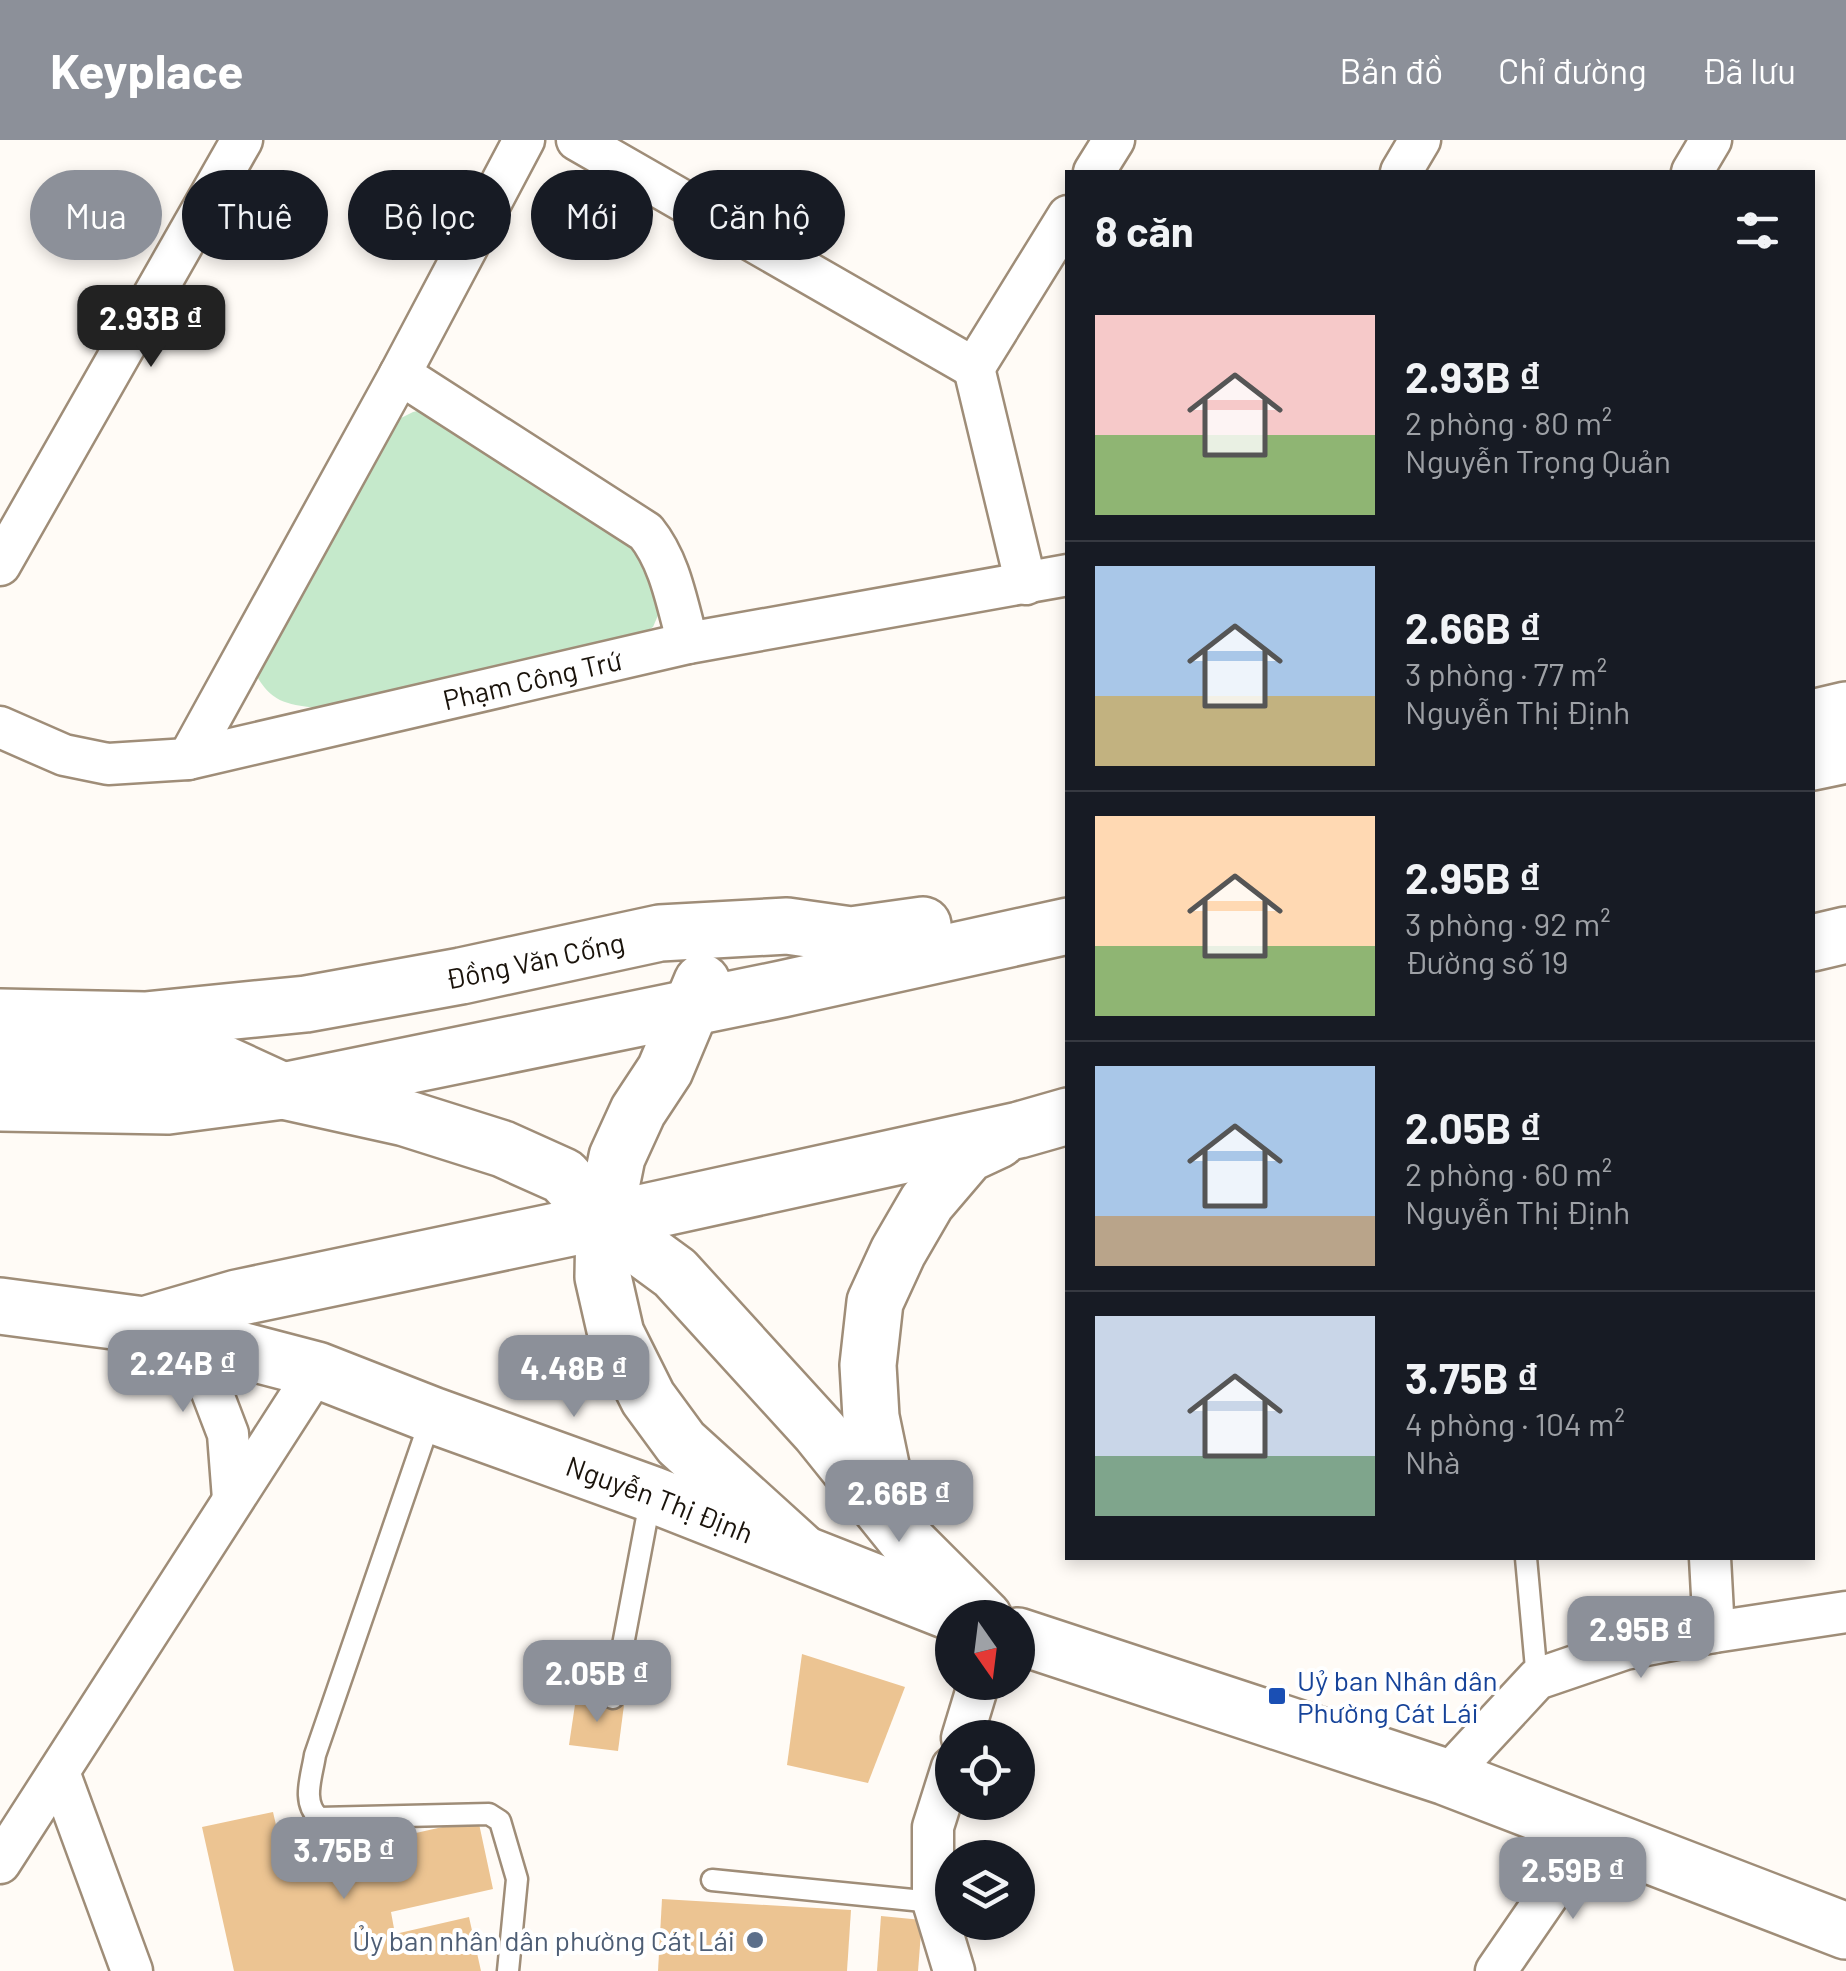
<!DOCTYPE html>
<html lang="vi">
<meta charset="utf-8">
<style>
body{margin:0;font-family:Barlow,sans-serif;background:#20242c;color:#f1f3f6;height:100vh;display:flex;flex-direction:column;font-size:38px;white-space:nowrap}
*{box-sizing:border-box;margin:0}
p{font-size:32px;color:#9ea1a6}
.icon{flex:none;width:55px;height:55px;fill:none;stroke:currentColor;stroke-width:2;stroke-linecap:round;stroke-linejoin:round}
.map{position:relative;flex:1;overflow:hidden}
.drawer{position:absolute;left:1065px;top:30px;width:750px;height:1390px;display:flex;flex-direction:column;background:#171b24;border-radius:0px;box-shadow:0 5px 15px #0003}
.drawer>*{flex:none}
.hud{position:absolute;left:30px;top:30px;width:885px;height:90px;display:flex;gap:20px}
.needle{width:65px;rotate:166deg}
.controls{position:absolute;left:935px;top:1460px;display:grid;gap:20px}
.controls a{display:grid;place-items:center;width:100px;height:100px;border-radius:50%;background:#171b24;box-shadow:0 5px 15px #0003;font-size:50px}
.price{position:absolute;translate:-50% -85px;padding:0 22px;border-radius:20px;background:#8c9099;color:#fff;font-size:32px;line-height:65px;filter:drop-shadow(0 2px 5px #0008)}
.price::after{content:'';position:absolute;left:50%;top:60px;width:30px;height:22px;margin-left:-15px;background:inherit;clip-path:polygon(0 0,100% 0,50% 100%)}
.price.active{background:#222;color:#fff}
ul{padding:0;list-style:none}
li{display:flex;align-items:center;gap:30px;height:250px;padding:0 30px}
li+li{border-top:2px solid #363941}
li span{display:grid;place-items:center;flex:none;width:280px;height:200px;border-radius:0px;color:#555}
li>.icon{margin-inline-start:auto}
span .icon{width:120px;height:120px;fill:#fffc;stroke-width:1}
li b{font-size:42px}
h2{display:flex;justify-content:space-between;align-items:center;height:120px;padding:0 30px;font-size:42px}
.chip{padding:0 35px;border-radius:45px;background:#171b24;box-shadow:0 5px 15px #0003;font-size:35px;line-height:90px}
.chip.active{background:#8c9099;color:#fff}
header{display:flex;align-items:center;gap:60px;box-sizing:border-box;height:140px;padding:0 50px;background:#8c9099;color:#fff}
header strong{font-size:48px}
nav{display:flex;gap:55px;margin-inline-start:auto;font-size:35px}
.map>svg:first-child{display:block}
.green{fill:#c5e9cb}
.building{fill:#ecc492}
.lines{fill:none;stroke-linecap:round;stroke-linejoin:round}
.service-casing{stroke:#9f8d78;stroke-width:25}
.minor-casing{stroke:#9f8d78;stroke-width:45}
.secondary-casing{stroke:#9f8d78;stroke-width:60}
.primary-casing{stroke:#9f8d78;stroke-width:60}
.service{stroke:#fff;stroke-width:20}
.minor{stroke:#fff;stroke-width:40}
.secondary{stroke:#fff;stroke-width:55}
.primary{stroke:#fff;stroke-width:55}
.transit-dot{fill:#1a4fb4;stroke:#fff;stroke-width:4}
.service-dot{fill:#5c6f8a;stroke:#fff;stroke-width:4}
.labels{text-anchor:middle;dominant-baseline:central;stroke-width:8;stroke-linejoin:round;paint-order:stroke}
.street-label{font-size:28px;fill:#1a130b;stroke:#fff}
.transit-label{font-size:28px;fill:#164399;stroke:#fff;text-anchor:start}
.service-label{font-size:28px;fill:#4e5e75;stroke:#fff;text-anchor:end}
</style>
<header>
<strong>Keyplace</strong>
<nav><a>Bản đồ</a><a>Chỉ đường</a><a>Đã lưu</a></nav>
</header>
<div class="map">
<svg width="1846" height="1831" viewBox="0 0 1846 1831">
<rect width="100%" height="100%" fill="#fffbf6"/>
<path class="green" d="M 435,267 L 643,387 L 665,449 L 659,473 L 653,487 L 631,501 L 316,568 C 285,564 271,562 255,533 L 397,280 L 413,272 Z"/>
<g class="building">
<path d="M 802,1514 L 905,1547 L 868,1643 L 787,1625 Z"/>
<path d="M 576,1558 L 624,1565 L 618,1611 L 569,1605 Z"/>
<path d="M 273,1672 L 288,1737 L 410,1709 L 407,1695 L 478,1679 L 493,1749 L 391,1772 L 395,1794 L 469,1777 L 481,1831 L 234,1831 L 202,1687 Z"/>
<path d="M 662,1759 L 851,1770 L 847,1831 L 658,1831 Z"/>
<path d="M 881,1776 L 922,1780 L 918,1831 L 877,1831 Z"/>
</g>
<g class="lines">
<defs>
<g id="service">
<path d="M 432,1275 L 315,1615 C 312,1636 301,1662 319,1678 L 489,1674 L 500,1681 L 517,1739 L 508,1831"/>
<path d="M 1526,1418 L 1537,1539"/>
<path d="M 613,1558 L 651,1356"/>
<path d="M 712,1740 L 933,1762"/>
</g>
<g id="minor">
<path d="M 577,0 L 974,228"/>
<path d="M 1094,32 L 1114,0"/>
<path d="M 1401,32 L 1420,0"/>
<path d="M 1692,32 L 1711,0"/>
<path d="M 974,228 L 1026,444"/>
<path d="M 974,228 L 1068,76"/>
<path d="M 400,234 L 646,392 C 671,423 677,465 688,503"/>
<path d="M 0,425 L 242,0"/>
<path id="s1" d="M 0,587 L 64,615 L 108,624 L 188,619 L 688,503 L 1068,435"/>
<path d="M 188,619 L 400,234 L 524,0"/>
<path d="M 158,1194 L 184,1213 L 207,1239 L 228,1294 L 233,1359"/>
<path d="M 1710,1418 L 1714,1492"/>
<path d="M 962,1598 L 979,1542"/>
<path d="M 952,1627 L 933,1687 L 933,1762 L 954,1831"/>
<path d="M 59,1632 L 132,1831"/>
<path d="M 1446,1637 L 1537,1539 L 1625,1509 L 1714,1492 L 1846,1472"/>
<path d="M 0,1723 L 317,1230"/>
<path d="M 1496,1831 L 1591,1693"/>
</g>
<g id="secondary">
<path id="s2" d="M 144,1185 L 317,1230 L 432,1275 L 651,1354 L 966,1478"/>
<path d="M 1018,1496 L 1446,1637 L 1846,1791"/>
</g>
<g id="primary">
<path d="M 1812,578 L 1846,570"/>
<path d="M 1812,622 L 1846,615"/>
<path d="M 1812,803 L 1846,795"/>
<path d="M 702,842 L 665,930 L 638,971 L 617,1017 L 604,1081 L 603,1137 L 616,1194 L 648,1258 L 681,1303 L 799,1410"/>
<path id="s3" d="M 0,877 L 145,880 L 306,864 L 461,836 L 660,793 L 787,786 L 851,795 L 923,785"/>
<path d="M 0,923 L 121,927 L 222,923 L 283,951 L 405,978 L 503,1009 L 563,1036 L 604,1081 L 675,1133 L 819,1291 L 909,1403 L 984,1478"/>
<path d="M 0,963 L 168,966 L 283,951 L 782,849 L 1068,786"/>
<path d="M 0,1166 L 144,1185 L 237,1158 L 604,1081 L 1019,990 L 1068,976"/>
<path d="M 898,1372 L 882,1330 L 871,1277 L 868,1225 L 875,1162 L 898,1112 L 927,1062 L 968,1014 L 998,1000"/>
</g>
</defs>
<use href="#service" class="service-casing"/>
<use href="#minor" class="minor-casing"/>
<use href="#secondary" class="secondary-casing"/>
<use href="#primary" class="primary-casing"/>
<use href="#service" class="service"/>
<use href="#minor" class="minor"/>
<use href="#secondary" class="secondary"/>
<use href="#primary" class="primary"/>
</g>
<rect class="transit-dot" x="1267" y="1546" width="20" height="20" rx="5"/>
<circle class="service-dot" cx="755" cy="1800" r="10"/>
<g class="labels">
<g class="street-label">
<text stroke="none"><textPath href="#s1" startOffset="548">Phạm Công Trứ</textPath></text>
<text stroke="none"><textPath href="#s3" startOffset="540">Đồng Văn Cống</textPath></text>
<text stroke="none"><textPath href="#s2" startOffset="545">Nguyễn Thị Định</textPath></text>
</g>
<g class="transit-label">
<text x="1297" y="1540">Uỷ ban Nhân dân<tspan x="1297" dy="32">Phường Cát Lái</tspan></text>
</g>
<g class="service-label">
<text x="735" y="1800">Ủy ban nhân dân phường Cát Lái</text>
</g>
</g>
</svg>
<div class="controls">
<a><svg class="needle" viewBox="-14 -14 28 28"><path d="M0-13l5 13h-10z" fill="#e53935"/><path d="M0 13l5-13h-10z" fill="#9ea1a6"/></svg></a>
<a><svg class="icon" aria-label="locate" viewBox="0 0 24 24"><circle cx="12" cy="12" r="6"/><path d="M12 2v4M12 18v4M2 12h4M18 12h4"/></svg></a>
<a><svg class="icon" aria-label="layers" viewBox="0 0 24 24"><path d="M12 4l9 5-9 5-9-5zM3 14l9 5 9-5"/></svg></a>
</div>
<b class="price active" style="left:151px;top:230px">2.93B ₫</b>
<b class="price" style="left:183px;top:1275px">2.24B ₫</b>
<b class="price" style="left:574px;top:1280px">4.48B ₫</b>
<b class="price" style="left:899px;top:1405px">2.66B ₫</b>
<b class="price" style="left:1641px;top:1541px">2.95B ₫</b>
<b class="price" style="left:597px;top:1585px">2.05B ₫</b>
<b class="price" style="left:344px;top:1762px">3.75B ₫</b>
<b class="price" style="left:1573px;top:1782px">2.59B ₫</b>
<div class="hud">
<a class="chip active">Mua</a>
<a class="chip">Thuê</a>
<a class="chip">Bộ lọc</a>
<a class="chip">Mới</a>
<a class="chip">Căn hộ</a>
</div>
<section class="drawer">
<h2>8 căn<svg class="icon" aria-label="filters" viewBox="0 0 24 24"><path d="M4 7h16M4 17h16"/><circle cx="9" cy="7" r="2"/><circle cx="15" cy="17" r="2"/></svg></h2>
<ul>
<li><span style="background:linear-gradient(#f6c9c9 60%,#8fb573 0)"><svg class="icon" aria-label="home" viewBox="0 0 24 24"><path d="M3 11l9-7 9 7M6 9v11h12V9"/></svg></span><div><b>2.93B ₫</b><p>2 phòng · 80 m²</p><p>Nguyễn Trọng Quản</p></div></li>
<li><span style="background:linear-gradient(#a9c7e8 65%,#c2b280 0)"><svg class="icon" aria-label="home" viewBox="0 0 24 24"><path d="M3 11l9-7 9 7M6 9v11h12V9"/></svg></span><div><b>2.66B ₫</b><p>3 phòng · 77 m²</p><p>Nguyễn Thị Định</p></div></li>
<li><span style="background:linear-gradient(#ffd9b3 65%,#8fb573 0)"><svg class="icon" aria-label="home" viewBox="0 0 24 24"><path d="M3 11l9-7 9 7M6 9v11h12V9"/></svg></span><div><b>2.95B ₫</b><p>3 phòng · 92 m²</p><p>Đường số 19</p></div></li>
<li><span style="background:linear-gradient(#a9c7e8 75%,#b9a48a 0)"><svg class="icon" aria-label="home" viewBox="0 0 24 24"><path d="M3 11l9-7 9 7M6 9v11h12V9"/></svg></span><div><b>2.05B ₫</b><p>2 phòng · 60 m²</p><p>Nguyễn Thị Định</p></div></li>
<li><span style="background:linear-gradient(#c9d6e8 70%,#7fa58c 0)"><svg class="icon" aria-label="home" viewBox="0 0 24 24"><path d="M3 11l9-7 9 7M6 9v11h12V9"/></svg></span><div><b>3.75B ₫</b><p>4 phòng · 104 m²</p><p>Nhà</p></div></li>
</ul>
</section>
</div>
